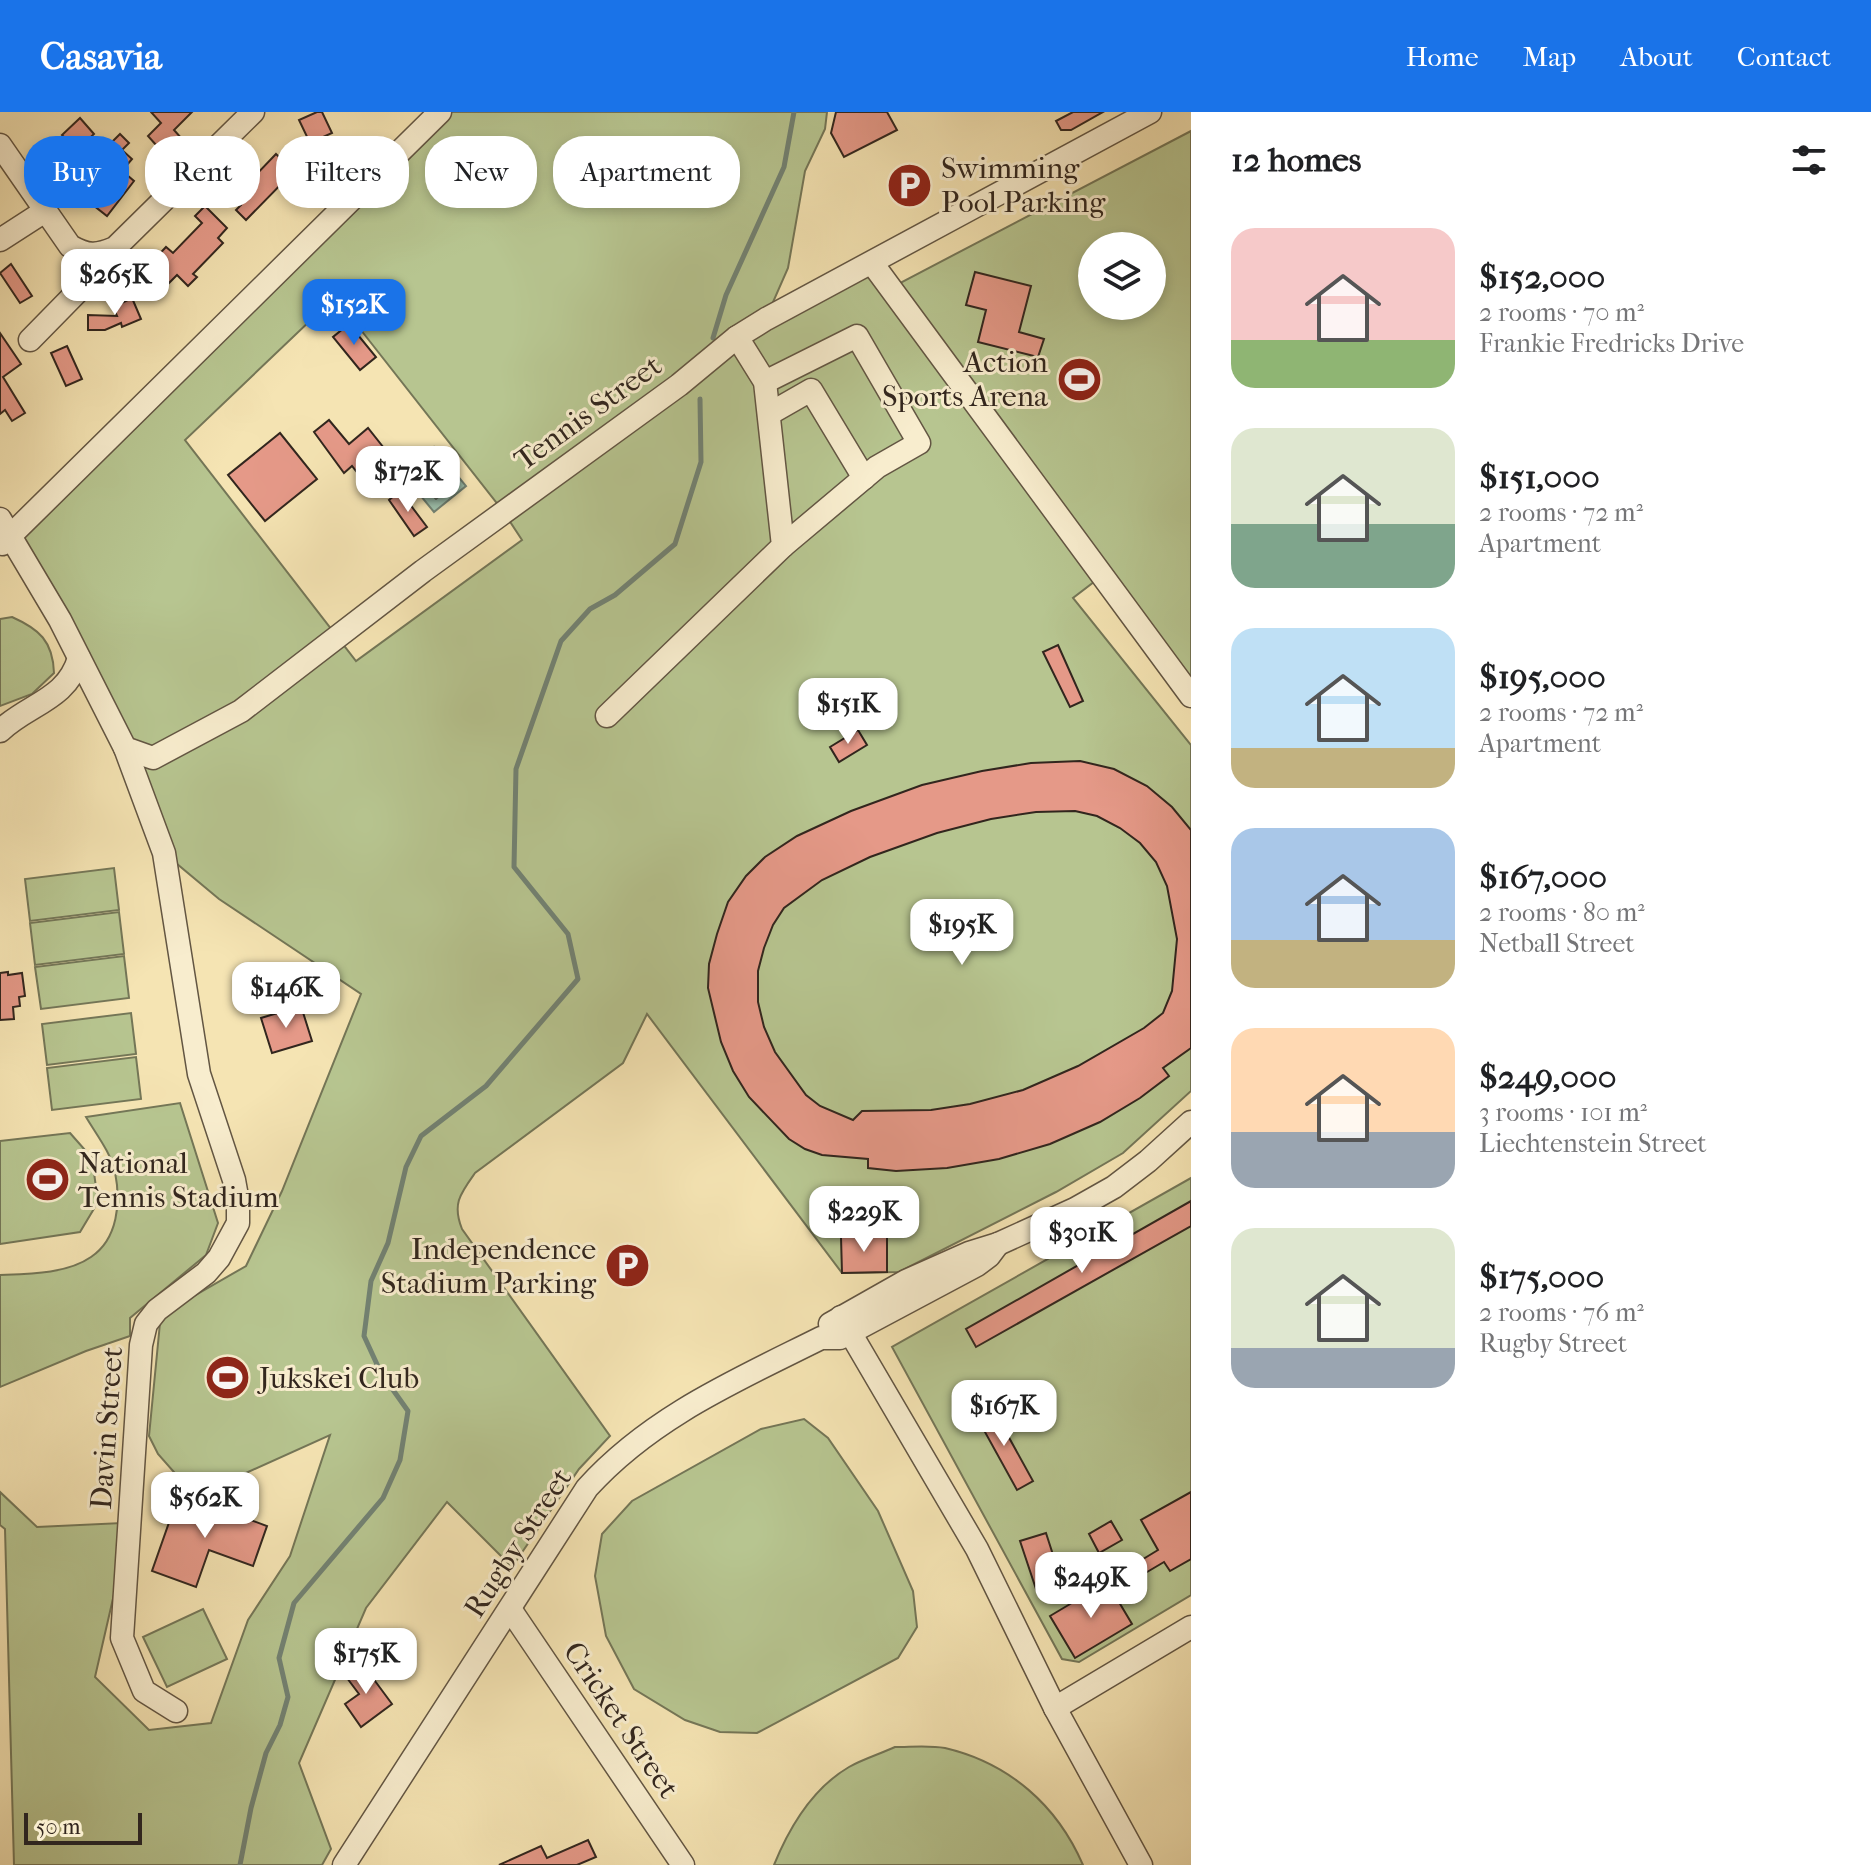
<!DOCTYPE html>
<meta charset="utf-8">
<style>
body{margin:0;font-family:"IM FELL French Canon",serif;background:#f2f2f2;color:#202124;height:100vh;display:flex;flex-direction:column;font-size:30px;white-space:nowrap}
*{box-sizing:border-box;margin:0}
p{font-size:26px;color:#757577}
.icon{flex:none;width:44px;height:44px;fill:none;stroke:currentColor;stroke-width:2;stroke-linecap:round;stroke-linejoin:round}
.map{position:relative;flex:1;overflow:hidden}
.drawer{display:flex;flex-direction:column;background:#fff;width:680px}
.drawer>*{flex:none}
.guide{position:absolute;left:24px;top:24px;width:760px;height:72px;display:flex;gap:16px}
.fabs{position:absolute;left:1078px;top:120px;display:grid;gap:16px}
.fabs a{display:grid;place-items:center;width:88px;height:88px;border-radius:50%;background:#fff;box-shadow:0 4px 12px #0003;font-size:40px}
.scale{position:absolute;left:24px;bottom:20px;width:118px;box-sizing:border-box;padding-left:8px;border:4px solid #32261e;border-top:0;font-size:22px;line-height:28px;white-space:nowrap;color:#32261e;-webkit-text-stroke:6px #f8edce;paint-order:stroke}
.price{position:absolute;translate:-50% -68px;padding:0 18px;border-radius:16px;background:#fff;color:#222;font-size:26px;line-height:52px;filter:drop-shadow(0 2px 4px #0008)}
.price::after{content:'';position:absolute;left:50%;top:48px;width:24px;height:18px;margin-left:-12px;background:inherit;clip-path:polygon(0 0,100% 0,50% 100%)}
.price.on{background:#1a73e8;color:#fff}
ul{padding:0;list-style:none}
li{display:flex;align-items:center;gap:24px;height:200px;padding:0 40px}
li span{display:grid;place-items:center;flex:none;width:224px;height:160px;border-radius:24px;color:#555}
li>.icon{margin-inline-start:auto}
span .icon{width:96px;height:96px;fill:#fffc;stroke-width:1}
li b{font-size:34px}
h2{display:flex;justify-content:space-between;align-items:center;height:96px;padding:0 40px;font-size:34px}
.pill{padding:0 28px;border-radius:32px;background:#fff;box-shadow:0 4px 12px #0003;font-size:28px;line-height:72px}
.pill.on{background:#1a73e8;color:#fff}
header{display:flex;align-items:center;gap:48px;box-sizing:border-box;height:112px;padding:0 40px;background:#1a73e8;color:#fff}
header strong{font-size:38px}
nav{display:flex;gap:44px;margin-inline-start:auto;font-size:28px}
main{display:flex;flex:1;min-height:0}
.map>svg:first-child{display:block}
.green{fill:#b7c590;stroke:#747657;stroke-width:2;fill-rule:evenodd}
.water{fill:#9cbfab;stroke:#728273;stroke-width:2}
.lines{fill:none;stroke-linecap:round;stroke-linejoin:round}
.shore{stroke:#677264;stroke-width:2}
.stream{stroke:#728273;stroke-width:5}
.building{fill:#e59988;stroke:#32261e;stroke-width:2;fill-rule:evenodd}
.minor-casing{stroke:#635643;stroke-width:25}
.minor{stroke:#f8edce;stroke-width:22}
.labels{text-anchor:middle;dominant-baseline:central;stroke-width:6;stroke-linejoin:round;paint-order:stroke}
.poi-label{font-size:30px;fill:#32261e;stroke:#f8edce;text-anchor:start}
.street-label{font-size:30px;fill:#32261e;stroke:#f8edce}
</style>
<header>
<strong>Casavia</strong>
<nav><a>Home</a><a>Map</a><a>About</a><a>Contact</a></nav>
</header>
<main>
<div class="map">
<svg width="1191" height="1753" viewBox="0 0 1191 1753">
<rect width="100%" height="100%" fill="#f5e4b3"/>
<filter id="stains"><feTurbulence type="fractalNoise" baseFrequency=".0025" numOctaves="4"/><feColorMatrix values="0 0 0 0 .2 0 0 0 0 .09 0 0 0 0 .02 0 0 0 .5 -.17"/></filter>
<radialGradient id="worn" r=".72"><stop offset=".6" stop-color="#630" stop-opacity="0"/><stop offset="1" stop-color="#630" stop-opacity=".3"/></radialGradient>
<g class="green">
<path d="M 445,0 L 827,0 L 825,17 L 805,59 L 788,156 L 766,206 L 872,151 L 1103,463 L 1073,486 L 1191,633 L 1191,979 L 1123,1041 L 1056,1080 L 899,1160 L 842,1161 L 647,902 L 623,951 L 475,1061 C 460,1082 452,1092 462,1117 L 610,1324 L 579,1357 L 512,1455 L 447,1390 L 366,1496 L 299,1651 L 331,1737 L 322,1753 L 14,1753 L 5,1417 L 0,1413 L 0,1380 L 37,1415 L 122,1411 L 120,1456 L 95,1565 L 149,1618 L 211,1611 L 248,1508 L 290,1444 L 330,1323 L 195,1384 L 158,1342 L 149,1324 L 160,1211 L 168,1199 L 246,1154 L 282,1079 L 361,882 L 219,787 L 164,741 L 10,423 ZM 335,185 L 503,399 L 522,428 L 356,549 L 185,328 Z"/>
<path d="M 1191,19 L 1191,570 L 900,171 ZM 1092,134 L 1152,134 L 1152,194 L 1092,194 Z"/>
<path d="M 12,505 C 39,517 53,529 54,561 L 32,582 L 0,594 L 0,507 Z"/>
<path d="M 114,756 L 119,798 L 30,809 L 25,767 Z"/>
<path d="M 119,800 L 124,842 L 35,853 L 30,811 Z"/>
<path d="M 124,844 L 129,886 L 41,897 L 35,855 Z"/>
<path d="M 131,901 L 136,942 L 47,953 L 42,912 Z"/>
<path d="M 136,945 L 141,987 L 52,998 L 47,956 Z"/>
<path d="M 180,991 L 218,1111 L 206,1143 L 130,1206 L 130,1224 L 86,1239 L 0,1275 L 0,1163 C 28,1162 67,1162 91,1145 C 118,1127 121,1090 115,1060 C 111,1041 96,1022 86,1005 Z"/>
<path d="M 70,1021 L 92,1046 L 98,1090 L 80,1120 L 0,1132 L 0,1029 Z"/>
<path d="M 1191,1066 L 1191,1483 L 1079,1550 L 1062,1547 L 892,1235 Z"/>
<path d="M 804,1307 L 828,1326 L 878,1399 L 913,1479 L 917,1515 L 898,1546 L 757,1621 L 720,1620 L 685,1608 L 634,1577 L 606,1524 L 595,1464 L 602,1422 L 632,1389 L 761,1317 Z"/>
<path d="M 203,1497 L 227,1547 L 167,1575 L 143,1525 Z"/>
<path d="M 895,1635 C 911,1635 929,1633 945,1636 C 1009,1651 1057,1693 1083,1753 L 774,1753 C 789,1716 813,1676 849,1655 C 863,1647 880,1642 895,1635 Z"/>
</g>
<path class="water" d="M 434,335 L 466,374 L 434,400 L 402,361 Z"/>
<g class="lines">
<path class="shore" d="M 431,348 L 436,349 L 453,372 L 436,387 L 415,363 Z"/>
<g class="stream">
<path d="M 713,226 L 726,183 L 784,55 L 794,0"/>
<path d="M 240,1753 L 251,1696 L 266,1641 L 280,1613 L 288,1585 L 279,1546 L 294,1491 L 383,1386 L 400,1348 L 408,1299 L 381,1261 L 364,1224 L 371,1169 L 388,1131 L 406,1055 L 421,1024 L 486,974 L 578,867 L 568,822 L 514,755 L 516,657 L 561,529 L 590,497 L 615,483 L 675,432 L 701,350 L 700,287"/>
</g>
</g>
<g class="building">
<path d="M 151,0 L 192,0 L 174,18 L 182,27 L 165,43 L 148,24 L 161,11 Z"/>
<path d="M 317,0 L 322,0 L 332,21 L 310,31 L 299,8 Z"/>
<path d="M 836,0 L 887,0 L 897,18 L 844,45 L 831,21 Z"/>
<path d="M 1073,0 L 1103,0 L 1071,18 L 1061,18 L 1056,9 Z"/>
<path d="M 80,6 L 94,22 L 77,38 L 62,23 Z"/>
<path d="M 120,22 L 129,31 L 122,38 L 132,47 L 121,60 L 101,41 Z"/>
<path d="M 276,42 L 294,59 L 246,108 L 236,98 L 241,93 L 222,75 L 239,57 L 251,68 Z"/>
<path d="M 127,63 L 134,69 L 107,104 L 79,82 L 91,68 L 109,82 Z"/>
<path d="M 205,94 L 227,116 L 218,126 L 223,131 L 193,162 L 197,165 L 188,174 L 177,163 L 168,172 L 149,153 L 166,135 L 173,141 L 202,111 L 195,104 Z"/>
<path d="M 11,152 L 32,184 L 20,191 L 0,161 Z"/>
<path d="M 975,160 L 1031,174 L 1019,220 L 1044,227 L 1038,245 L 978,230 L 986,198 L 966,193 Z"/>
<path d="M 132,186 L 141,207 L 122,215 L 121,211 L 105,218 L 88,218 L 88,203 L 117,204 L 113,195 Z"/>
<path d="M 349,212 L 376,245 L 360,258 L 333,225 Z"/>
<path d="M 0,221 L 21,252 L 3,265 L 25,301 L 12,309 L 5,298 L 0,302 Z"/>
<path d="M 67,234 L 82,267 L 66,274 L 51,241 Z"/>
<path d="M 329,308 L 349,332 L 368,316 L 395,350 L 386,357 L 380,349 L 360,364 L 352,354 L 344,361 L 314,320 Z"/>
<path d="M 280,321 L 317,367 L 265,409 L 228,363 Z"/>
<path d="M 400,379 L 427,415 L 414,424 L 389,388 Z"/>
<path d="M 1058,533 L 1083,589 L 1070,595 L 1043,540 Z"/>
<path d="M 858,618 L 867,633 L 839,650 L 830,635 Z"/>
<path d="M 1080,649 L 1114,657 L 1147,674 L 1172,695 L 1191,718 L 1191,936 L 1163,956 L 1169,964 L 1140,986 L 1100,1010 L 1050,1032 L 999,1047 L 947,1056 L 896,1059 L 868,1056 L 868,1047 L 822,1043 L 805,1037 L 789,1027 L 749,985 L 733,959 L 721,930 L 708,876 L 709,852 L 717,822 L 728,790 L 746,764 L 765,745 L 797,724 L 851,699 L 922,673 L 982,659 L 1031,651 ZM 1075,699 L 1097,704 L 1120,716 L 1140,731 L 1156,750 L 1167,774 L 1177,827 L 1172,879 L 1163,901 L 1144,916 L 1078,954 L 1023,978 L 970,992 L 931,998 L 862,999 L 853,1008 L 820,994 L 806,983 L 775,940 L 764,915 L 758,890 L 758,859 L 764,836 L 773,813 L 784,796 L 822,768 L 870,745 L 937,721 L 991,707 L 1036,700 Z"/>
<path d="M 8,860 L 8,863 L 22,861 L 25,884 L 19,885 L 20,894 L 13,895 L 14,907 L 0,908 L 0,861 Z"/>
<path d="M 301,894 L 312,929 L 272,941 L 261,906 Z"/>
<path d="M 1191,1089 L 1191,1114 L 976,1235 L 966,1217 Z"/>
<path d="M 887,1124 L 887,1160 L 842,1161 L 841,1125 Z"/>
<path d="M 991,1293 L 1033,1369 L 1017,1378 L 975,1302 Z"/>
<path d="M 1191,1380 L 1191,1447 L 1170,1459 L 1164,1450 L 1142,1463 L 1135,1452 L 1158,1438 L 1141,1408 Z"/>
<path d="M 179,1382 L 267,1414 L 253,1454 L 209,1438 L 196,1475 L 152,1459 Z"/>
<path d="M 1111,1409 L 1122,1428 L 1099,1441 L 1089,1422 Z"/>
<path d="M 1046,1421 L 1063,1474 L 1038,1483 L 1020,1429 Z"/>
<path d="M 1107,1470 L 1132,1512 L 1075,1546 L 1050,1504 Z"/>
<path d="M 361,1550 L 392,1592 L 361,1615 L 345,1592 L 359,1582 L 344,1562 Z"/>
<path d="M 588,1728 L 596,1745 L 577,1753 L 499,1753 L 541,1734 L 547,1746 Z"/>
</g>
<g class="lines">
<defs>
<g id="minor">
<path d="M 0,33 L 70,134 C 88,144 96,144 115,136 L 253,0"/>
<path d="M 0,128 L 45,99"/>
<path d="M 872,151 L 1191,584"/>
<path d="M 30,228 L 82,175 L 91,143"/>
<path d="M 765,270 L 857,224 L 919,331 L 877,355 L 783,434"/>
<path d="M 769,302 L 811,278 L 864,366"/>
<path d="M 0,407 L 60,508 L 125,636 L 153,646 L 241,599 L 423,459 L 679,273 L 737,225 L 766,207 L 1150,0"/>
<path d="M 2,432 L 440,0"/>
<path d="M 607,604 L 783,434 L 765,270 L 737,225"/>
<path d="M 0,619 C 28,592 67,588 79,546"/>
<path d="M 125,636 L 164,741 L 199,962 L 234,1068 L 238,1090 L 238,1111 L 219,1146 L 206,1161 L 157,1198 L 146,1212 L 141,1233 L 122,1526 L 144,1579 L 176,1599"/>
<path d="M 841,1205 L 977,1437 L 1055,1596 L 1141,1753"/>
<path d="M 830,1212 L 906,1169 L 969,1141 L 998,1132 L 1075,1097 L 1114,1075 L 1148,1049 L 1191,1010"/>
<path d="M 510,1497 L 683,1753"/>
<path d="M 1055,1596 L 1191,1515"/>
<path d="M 344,1753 L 587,1376 C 651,1305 737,1268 821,1226 L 840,1226 L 977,1153 L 989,1144 L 998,1132"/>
</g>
</defs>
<use href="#minor" class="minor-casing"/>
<use href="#minor" class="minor"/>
</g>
<defs>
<symbol id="parking-disc" viewBox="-11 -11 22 22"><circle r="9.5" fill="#8f2418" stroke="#f8edce"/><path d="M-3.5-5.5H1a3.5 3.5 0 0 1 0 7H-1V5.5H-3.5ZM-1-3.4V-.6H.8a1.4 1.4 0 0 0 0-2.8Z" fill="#fff"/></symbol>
<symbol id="stadium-disc" viewBox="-11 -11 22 22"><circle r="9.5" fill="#8f2418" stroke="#f8edce"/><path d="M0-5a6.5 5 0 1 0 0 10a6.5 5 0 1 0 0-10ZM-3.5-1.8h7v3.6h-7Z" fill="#fff"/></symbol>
</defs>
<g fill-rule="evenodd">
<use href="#parking-disc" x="884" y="48" width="51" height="51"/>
<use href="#stadium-disc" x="1054" y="242" width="51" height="51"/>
<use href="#stadium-disc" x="22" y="1042" width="51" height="51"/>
<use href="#parking-disc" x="602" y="1128" width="51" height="51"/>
<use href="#stadium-disc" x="202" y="1240" width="51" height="51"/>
</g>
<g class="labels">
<g class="poi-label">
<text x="941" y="56">Swimming<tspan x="941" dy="34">Pool Parking</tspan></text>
<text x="1048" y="250" text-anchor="end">Action<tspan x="1048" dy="34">Sports Arena</tspan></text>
<text x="78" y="1051">National<tspan x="78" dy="34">Tennis Stadium</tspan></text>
<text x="596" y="1137" text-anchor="end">Independence<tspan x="596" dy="34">Stadium Parking</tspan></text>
<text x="259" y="1266">Jukskei Club</text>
</g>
<g class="street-label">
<text transform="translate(588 301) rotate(-36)">Tennis Street</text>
<text transform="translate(107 1316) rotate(-86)">Davin Street</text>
<text transform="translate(518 1431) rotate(-57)">Rugby Street</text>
<text transform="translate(621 1608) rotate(56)">Cricket Street</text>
</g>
</g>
<rect width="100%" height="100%" filter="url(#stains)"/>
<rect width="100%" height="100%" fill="url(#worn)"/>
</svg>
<div class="fabs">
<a><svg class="icon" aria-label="layers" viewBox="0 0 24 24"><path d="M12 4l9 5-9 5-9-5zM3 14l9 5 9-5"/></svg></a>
</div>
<div class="scale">50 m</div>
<b class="price" style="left:115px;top:205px">$265K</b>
<b class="price on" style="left:354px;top:235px">$152K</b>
<b class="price" style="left:408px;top:402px">$172K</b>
<b class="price" style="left:848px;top:634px">$151K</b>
<b class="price" style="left:962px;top:855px">$195K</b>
<b class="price" style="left:286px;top:918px">$146K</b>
<b class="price" style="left:864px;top:1142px">$229K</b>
<b class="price" style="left:1082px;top:1163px">$301K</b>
<b class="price" style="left:1004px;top:1336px">$167K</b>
<b class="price" style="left:205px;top:1428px">$562K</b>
<b class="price" style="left:1091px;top:1508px">$249K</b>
<b class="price" style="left:366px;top:1584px">$175K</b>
<div class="guide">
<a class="pill on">Buy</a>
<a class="pill">Rent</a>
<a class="pill">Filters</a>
<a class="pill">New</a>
<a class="pill">Apartment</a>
</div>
</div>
<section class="drawer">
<h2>12 homes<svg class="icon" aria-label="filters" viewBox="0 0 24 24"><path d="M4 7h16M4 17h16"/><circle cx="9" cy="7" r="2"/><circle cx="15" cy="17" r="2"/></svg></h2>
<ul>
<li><span style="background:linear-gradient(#f6c9c9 70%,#8fb573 0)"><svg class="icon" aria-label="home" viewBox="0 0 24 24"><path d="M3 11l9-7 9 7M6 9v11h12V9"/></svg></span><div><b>$152,000</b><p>2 rooms · 70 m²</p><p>Frankie Fredricks Drive</p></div></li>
<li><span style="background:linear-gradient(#dfe7d0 60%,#7fa58c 0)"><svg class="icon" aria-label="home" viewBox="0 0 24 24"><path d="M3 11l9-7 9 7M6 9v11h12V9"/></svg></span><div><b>$151,000</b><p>2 rooms · 72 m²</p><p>Apartment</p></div></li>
<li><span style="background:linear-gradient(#bfe0f5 75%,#c2b280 0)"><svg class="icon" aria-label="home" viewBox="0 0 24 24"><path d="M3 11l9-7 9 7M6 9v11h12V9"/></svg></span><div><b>$195,000</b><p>2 rooms · 72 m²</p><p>Apartment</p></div></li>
<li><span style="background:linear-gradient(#a9c7e8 70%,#c2b280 0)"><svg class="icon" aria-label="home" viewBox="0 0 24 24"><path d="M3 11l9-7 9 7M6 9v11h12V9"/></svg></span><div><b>$167,000</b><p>2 rooms · 80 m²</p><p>Netball Street</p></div></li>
<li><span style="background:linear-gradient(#ffd9b3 65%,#9aa5b1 0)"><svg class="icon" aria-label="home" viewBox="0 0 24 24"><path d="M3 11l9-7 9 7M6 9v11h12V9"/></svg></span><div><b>$249,000</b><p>3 rooms · 101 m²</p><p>Liechtenstein Street</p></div></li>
<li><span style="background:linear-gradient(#dfe7d0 75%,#9aa5b1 0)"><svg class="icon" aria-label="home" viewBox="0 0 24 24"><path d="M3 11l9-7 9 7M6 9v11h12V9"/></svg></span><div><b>$175,000</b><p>2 rooms · 76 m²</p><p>Rugby Street</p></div></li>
</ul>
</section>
</main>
